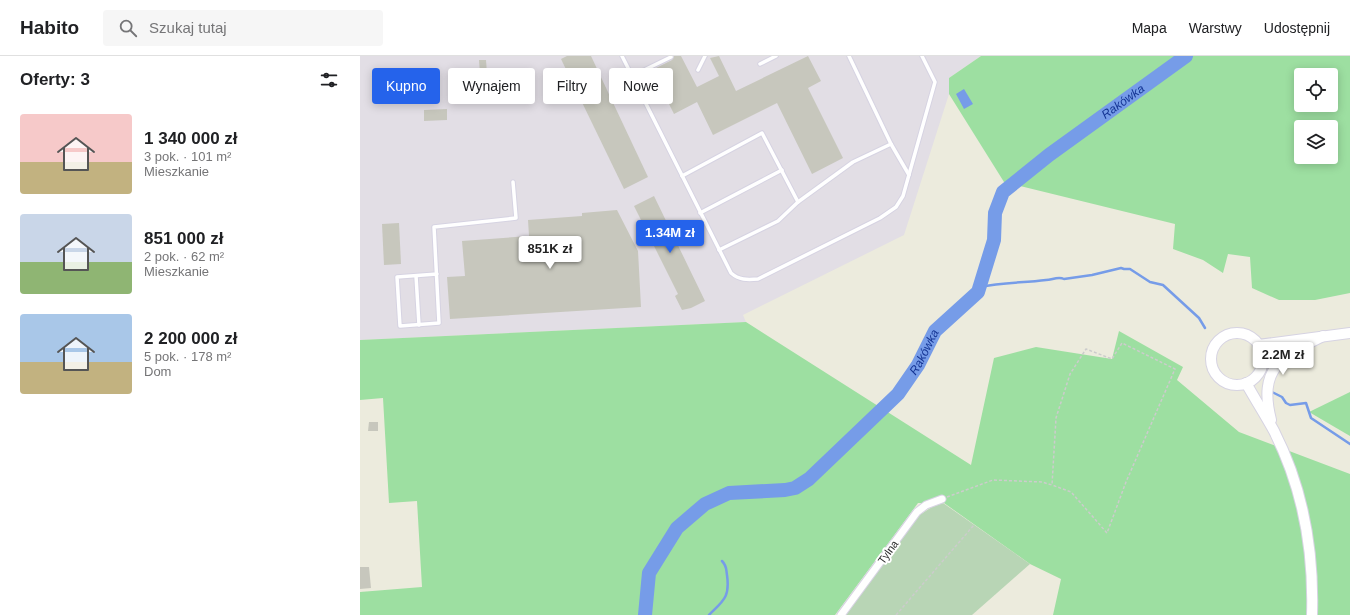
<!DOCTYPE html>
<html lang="pl">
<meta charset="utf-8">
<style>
body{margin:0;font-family:Arial,sans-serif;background:#f6f6f6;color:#202124;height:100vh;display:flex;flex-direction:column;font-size:15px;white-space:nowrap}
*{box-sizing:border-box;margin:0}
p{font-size:13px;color:#757577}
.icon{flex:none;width:22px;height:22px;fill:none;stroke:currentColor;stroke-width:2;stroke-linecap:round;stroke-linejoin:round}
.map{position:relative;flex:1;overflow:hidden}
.sheet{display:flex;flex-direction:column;background:#fff;width:360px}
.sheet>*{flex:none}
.hud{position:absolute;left:12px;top:12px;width:380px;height:36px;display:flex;gap:8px}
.tools{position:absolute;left:934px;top:12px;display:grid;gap:8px}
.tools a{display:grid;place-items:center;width:44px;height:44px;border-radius:4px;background:#fff;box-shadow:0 2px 10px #0003;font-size:20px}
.price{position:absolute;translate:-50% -34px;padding:0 9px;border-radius:4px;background:#fff;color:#222;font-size:13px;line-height:26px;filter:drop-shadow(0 1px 2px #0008)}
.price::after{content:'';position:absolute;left:50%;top:24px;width:12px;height:9px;margin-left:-6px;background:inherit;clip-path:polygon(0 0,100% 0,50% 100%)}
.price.on{background:#2563eb;color:#fff}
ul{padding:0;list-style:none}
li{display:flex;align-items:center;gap:12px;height:100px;padding:0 20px}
li span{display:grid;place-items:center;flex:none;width:112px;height:80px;border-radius:4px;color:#555}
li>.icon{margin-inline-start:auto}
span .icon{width:48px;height:48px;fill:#fffc;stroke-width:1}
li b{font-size:17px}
h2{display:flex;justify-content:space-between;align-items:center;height:48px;padding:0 20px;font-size:17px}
.tag{padding:0 14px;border-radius:4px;background:#fff;box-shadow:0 2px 10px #0003;font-size:14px;line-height:36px}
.tag.on{background:#2563eb;color:#fff}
header{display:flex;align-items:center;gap:24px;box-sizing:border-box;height:56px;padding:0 20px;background:#fff;border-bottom:1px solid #e0e0e0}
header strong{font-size:19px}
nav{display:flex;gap:22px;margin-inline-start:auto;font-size:14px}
.search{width:280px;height:36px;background:#f6f6f6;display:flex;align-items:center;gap:10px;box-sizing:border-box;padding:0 14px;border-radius:4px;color:#757577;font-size:15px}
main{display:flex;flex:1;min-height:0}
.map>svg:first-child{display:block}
.industrial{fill:#e2dee5}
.green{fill:#9ddfa1;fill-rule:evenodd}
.cemetery{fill:#b8d5b5}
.water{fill:#769ce8}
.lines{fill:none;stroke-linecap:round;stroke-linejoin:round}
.stream{stroke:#769ce8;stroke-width:2.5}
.river{stroke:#769ce8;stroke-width:14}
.building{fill:#c7c7bd}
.lane-casing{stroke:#d6d3e2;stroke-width:5.5}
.street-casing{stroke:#d6d3e2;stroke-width:9}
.secondary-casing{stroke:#d6d3e2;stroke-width:12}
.path{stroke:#ccc;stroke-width:1.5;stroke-dasharray:3 2;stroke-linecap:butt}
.lane{stroke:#fff;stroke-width:3.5}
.street{stroke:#fff;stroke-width:7}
.secondary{stroke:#fff;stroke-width:10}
.labels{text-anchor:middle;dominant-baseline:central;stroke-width:4;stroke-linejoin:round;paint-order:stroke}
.street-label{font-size:11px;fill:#2b2b2b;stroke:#fff}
.water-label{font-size:12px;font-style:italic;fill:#153594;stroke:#fff}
</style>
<header>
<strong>Habito</strong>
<div class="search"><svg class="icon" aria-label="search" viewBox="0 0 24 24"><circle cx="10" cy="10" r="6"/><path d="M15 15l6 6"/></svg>Szukaj tutaj</div>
<nav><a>Mapa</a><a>Warstwy</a><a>Udostępnij</a></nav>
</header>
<main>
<section class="sheet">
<h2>Oferty: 3<svg class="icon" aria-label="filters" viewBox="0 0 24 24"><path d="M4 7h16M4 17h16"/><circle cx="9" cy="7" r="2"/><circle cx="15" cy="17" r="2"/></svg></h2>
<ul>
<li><span style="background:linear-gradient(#f6c9c9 60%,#c2b280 0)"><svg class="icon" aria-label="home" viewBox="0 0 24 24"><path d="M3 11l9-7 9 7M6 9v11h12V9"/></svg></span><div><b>1 340 000 zł</b><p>3 pok. · 101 m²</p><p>Mieszkanie</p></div></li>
<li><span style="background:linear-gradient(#c9d6e8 60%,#8fb573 0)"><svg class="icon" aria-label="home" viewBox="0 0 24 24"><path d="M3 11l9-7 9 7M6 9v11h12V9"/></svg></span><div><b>851 000 zł</b><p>2 pok. · 62 m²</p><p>Mieszkanie</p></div></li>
<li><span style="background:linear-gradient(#a9c7e8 60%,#c2b280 0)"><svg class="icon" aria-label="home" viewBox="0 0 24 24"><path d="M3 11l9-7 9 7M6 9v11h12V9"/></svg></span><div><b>2 200 000 zł</b><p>5 pok. · 178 m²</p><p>Dom</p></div></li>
</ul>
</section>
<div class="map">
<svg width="990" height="559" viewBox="0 0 990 559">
<rect width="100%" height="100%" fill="#ecebdd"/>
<path class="industrial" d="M 0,0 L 621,0 L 589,22 L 589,38 L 544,179 L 383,259 L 386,266 L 0,284 Z"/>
<g class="green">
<path d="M 621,0 L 990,0 L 990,237 L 955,244 L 919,244 L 892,232 L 890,201 L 868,198 L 863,217 L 843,204 L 813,193 L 815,168 L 644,126 L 589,38 L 589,22 ZM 941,19 L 971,19 L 971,49 L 941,49 ZM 941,71 L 971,71 L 971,101 L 941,101 Z"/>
<path d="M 386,266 L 611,409 L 634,302 L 676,291 L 752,303 L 759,275 L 823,311 L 817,324 L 879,376 L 990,418 L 990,559 L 693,559 L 701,523 L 670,508 L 584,447 L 558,447 L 475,559 L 0,559 L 0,536 L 62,531 L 57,445 L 29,447 L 23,342 L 0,344 L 0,284 Z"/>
<path d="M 990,336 L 990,380 L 949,356 Z"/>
</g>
<path class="cemetery" d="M 583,447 L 670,508 L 612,559 L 486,559 L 558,460 L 572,451 Z"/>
<path class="water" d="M 604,33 L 613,48 L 604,53 L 596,38 Z"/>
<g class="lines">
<g class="stream">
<path d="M 620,231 C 642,226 664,227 686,224 C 692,224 698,220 704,223 L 732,219 L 761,212 L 764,213 L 770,213 L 790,226 L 803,229 L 839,262 L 845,272"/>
<path d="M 912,336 L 922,341 L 926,347 L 930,349 L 946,347 L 951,362 L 990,388"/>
<path d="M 349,559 C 364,544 370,541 367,519 C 366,513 367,510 362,505"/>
</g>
<path class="river" id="s1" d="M 285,559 L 289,517 L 317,472 L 345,448 L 369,437 L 425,434 L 435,432 L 449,423 L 538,338 L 558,309 L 575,275 L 618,236 L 634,184 L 635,157 L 643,136 L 689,99 L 826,0"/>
</g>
<g class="building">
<path d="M 207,0 L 231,0 L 288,121 L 264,133 L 201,3 Z"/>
<path d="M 314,0 L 321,0 L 337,31 L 359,20 L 350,2 L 359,0 L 376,35 L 448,0 L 461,25 L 448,32 L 483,102 L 452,118 L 417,47 L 353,79 L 337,46 L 314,58 L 292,14 L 312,4 Z"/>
<path d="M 119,4 L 126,4 L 127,18 L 120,18 Z"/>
<path d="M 121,31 L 135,31 L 136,39 L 122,39 Z"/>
<path d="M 87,53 L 87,64 L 64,65 L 64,54 Z"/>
<path d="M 294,140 L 345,245 L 331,252 L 322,254 L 315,240 L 318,238 L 274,150 Z"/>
<path d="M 257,154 L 278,195 L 281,251 L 90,263 L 87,221 L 105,220 L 102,185 L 169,180 L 168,164 L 222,160 L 222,157 Z"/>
<path d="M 39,167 L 41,208 L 24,209 L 22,168 Z"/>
<path d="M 9,366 L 18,366 L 18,375 L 8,375 Z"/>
<path d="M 0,511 L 9,511 L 11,532 L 0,533 Z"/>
</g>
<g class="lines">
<defs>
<g id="lane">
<path d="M 262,0 L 371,217 C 379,224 387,224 398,223 L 520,162 L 536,151 L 543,140 L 575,26 L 562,0"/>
<path d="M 489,0 L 531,88"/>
<path d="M 400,8 L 416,0"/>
<path d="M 338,14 L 345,0"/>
<path d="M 272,20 L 311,1"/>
<path d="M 322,120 L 402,77 L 438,146 L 418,165 L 359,194"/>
<path d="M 438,146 L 493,106 L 531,88 L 549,119"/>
<path d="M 340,157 L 422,114"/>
<path d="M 77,218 L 37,221 L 40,270 L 79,267 L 74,171 L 156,162 L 153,126"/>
<path d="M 56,220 L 59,269"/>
</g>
<path id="street" d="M 481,559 L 557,456 L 566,449 L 582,443"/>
<g id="secondary">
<circle cx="877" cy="303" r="26"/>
<path d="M 898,289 L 990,277"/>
<path d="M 886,327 C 895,343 905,359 914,375 C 943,432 954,495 952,559"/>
<path d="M 911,364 C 898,312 921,301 963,280"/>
</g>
</defs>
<use href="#lane" class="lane-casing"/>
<use href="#street" class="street-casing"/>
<use href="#secondary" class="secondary-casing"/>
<g class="path">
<path d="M 587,441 L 633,424 L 682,426 L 692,429 L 696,362 L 710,318 L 726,293 L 752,303 L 762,287 L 815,313 L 766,426 L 747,477 L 711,436 L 692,429"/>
<path d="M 536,559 L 614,469"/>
</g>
<use href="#lane" class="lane"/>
<use href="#street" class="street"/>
<use href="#secondary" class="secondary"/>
</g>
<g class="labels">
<g class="street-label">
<text transform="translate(528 496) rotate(-54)">Tylna</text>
</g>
<g class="water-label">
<text stroke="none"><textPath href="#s1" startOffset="750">Rakówka</textPath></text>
<text stroke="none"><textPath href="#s1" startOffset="414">Rakówka</textPath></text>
</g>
</g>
</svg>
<div class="tools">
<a><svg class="icon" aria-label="locate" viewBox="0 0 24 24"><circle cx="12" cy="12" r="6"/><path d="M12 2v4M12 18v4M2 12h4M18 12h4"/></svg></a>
<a><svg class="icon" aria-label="layers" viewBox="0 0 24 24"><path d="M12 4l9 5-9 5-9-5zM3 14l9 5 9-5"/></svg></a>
</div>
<b class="price on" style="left:310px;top:198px">1.34M zł</b>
<b class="price" style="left:190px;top:214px">851K zł</b>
<b class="price" style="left:923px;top:320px">2.2M zł</b>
<div class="hud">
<a class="tag on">Kupno</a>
<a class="tag">Wynajem</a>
<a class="tag">Filtry</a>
<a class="tag">Nowe</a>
</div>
</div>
</main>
